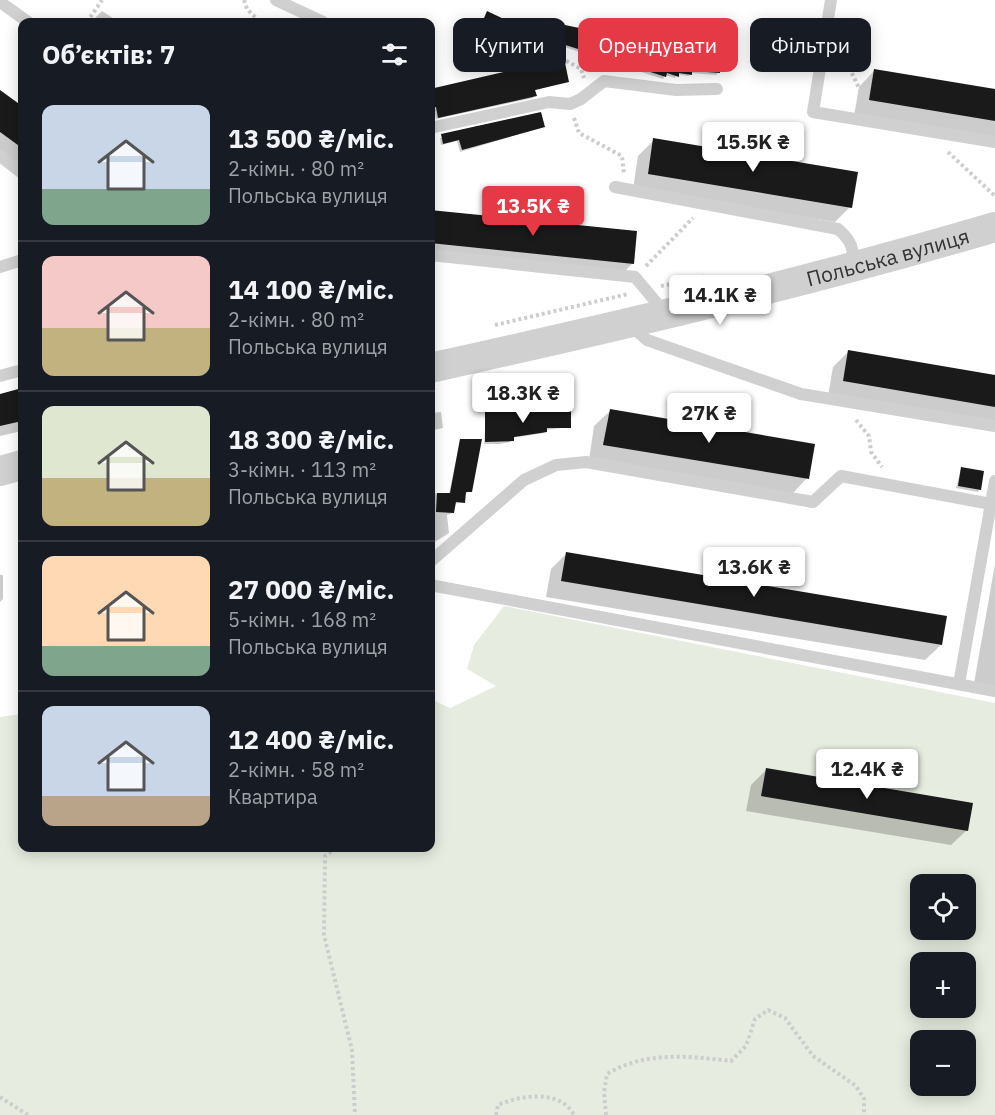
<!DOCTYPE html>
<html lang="uk">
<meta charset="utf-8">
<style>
body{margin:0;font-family:"IBM Plex Sans",sans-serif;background:#242831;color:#f1f3f6;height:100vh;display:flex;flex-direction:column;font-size:22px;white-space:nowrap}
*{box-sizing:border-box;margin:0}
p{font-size:20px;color:#9ea1a6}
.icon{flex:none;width:33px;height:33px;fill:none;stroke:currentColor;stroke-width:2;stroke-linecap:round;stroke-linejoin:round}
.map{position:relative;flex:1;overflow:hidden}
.sheet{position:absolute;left:18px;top:18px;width:417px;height:834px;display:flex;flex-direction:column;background:#171b24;border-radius:12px;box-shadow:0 3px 15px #0003}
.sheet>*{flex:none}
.banner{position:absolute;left:453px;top:18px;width:452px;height:54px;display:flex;gap:12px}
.controls{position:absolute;left:910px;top:874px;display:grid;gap:12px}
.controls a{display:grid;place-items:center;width:66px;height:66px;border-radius:12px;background:#171b24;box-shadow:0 3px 15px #0003;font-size:30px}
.price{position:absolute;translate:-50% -51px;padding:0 14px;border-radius:6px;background:#fff;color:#222;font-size:20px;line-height:39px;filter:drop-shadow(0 2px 3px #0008)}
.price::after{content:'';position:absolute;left:50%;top:36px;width:18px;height:14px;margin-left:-9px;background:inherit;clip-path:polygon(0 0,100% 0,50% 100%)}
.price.selected{background:#e63946;color:#fff}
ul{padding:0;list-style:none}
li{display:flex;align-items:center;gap:18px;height:150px;padding:0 24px}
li+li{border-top:2px solid #363941}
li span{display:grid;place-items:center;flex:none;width:168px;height:120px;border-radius:12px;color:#555}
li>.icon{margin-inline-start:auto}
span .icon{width:72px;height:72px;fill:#fffc;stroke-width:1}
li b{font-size:26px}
h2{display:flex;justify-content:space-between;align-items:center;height:72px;padding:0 24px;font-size:26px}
.tag{padding:0 21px;border-radius:12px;background:#171b24;box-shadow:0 3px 15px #0003;font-size:21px;line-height:54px}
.tag.selected{background:#e63946;color:#fff}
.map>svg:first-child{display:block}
.green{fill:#e6ecdf;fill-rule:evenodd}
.shadow{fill:#0003}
.building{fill:#1a1a1a}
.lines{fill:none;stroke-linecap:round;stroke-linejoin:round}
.path{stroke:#cdcdcd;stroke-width:4;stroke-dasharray:3 3;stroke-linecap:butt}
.service{stroke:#d0d0d0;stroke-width:12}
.tertiary{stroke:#d0d0d0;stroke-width:30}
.labels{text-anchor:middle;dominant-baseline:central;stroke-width:6;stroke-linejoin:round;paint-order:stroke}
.street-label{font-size:21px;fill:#333;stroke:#fff}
</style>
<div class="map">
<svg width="995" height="1115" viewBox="0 0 995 1115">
<rect width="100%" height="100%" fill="#fff"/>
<path class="green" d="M 504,606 L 995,703 L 995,1115 L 0,1115 L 0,717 L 22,714 L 22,848 L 430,848 L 431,699 L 450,708 L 496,686 L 467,669 L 474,645 ZM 921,885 L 966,885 L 966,930 L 921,930 ZM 921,963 L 966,963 L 966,1008 L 921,1008 ZM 921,1041 L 966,1041 L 966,1086 L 921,1086 Z"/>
<g class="shadow">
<path d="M 102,11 L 119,22 L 91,22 Z"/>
<path d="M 486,15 L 485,69 L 483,71 L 464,63 Z"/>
<path d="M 560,25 L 647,51 L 694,53 L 696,51 L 718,73 L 716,75 L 691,73 L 688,76 L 677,74 L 675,78 L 665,75 L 663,79 L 555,44 Z"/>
<path d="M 874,71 L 995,91 L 995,139 L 854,116 L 859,87 Z"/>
<path d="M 567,81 L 533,91 L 533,98 L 436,119 L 434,108 L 430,109 L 430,91 Z"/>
<path d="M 0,92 L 22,108 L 22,175 L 0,158 Z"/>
<path d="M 543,127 L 460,152 L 457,141 L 441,145 L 440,138 Z"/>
<path d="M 654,140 L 850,207 L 835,222 L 633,189 L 638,156 Z"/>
<path d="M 430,212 L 633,263 L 617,279 L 430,259 Z"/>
<path d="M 848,352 L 995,376 L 995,424 L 828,396 L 833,367 Z"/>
<path d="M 22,390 L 22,431 L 0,436 L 0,395 Z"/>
<path d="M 610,411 L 807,478 L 792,494 L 589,460 L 594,426 Z"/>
<path d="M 441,412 L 443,428 L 430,431 L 430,413 Z"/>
<path d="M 486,413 L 569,427 L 546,430 L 544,433 L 512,438 L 510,442 L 500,444 L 484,444 Z"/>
<path d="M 460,440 L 470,491 L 465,494 L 464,502 L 454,504 L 453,513 L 447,515 L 449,533 L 430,545 L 430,493 L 449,494 Z"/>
<path d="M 961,469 L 980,489 L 978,492 L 956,488 Z"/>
<path d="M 566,554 L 941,645 L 925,660 L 546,597 L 551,569 Z"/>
<path d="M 995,564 L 995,692 L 973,689 Z"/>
<path d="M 0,575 L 3,575 L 3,599 L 0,602 Z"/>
<path d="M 766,770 L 967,830 L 951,845 L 746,811 L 751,785 Z"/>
</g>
<g class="building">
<path d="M 487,11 L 508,21 L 486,70 L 466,60 Z"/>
<path d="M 560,24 L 589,30 L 647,49 L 695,53 L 695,49 L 723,50 L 720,73 L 692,71 L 692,75 L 679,73 L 679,77 L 667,73 L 666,77 L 556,42 Z"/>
<path d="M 564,58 L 569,82 L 535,90 L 537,96 L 438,118 L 436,107 L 430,108 L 430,89 Z"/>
<path d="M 874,69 L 995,89 L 995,121 L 869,100 Z"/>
<path d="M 0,90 L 22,106 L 22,148 L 0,132 Z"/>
<path d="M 541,112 L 545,127 L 462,150 L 459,140 L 443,144 L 441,134 Z"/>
<path d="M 653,138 L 858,172 L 852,208 L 648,174 Z"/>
<path d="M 430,210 L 637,231 L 634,264 L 430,243 Z"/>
<path d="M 848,350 L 995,375 L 995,407 L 843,381 Z"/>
<path d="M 22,388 L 22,421 L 0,426 L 0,394 Z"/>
<path d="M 610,409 L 815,444 L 809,479 L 603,445 Z"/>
<path d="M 485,411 L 571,411 L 571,428 L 547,428 L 547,432 L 514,437 L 514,441 L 485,442 Z"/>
<path d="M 460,439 L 482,439 L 472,492 L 466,492 L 465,503 L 456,502 L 454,513 L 436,512 L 437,493 L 450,493 Z"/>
<path d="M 961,467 L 984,471 L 981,490 L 958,486 Z"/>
<path d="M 566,552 L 947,616 L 942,645 L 561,581 Z"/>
<path d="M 766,768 L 973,803 L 968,831 L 761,796 Z"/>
</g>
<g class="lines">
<g class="path">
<path d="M 244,0 L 247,9 L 260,22"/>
<path d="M 532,21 L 532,35 L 539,50 L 556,55 L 581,69 L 584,78"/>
<path d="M 87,22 L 102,0"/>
<path d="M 839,46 L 867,105"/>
<path d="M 574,118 L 579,133 L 622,156 L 624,174"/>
<path d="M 948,152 L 995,196"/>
<path d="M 646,266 L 693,218"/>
<path d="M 661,286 L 707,276"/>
<path d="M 495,325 L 628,294"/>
<path d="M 856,420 L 869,436 L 871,452 L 882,467"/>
<path d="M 980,650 L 991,652"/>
<path d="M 336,848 L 325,856 L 324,935 L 352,1050 L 355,1115"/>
<path d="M 0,1097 L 28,1115"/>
<path d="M 496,1115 L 498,1105 C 521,1095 560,1089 574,1115"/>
<path d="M 606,1115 L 604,1092 L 607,1074 C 645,1051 688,1056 731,1061 L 746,1046 L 755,1019 L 768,1010 L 785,1018 L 813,1056 L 856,1086 L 864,1099 L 864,1115"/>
</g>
<g class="service">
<path d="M 276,0 L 323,22"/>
<path d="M 831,0 L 813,112 L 995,142"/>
<path d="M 0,2 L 28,22"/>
<path d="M 430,128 L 549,102 L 570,104 L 581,99 L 604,81 L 676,90 L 717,89"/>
<path d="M 0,156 L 22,173"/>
<path d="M 615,187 L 838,229 C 852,241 854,249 853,267"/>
<path d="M 430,255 L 635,277 L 666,314"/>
<path d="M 0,267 L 22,260"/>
<path d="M 630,325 L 647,340 L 801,394 L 995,426"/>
<path d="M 0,376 L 22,370"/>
<path d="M 430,562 L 524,480 L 556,465 L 586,462 L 813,502 L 841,476 L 991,504"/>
<path d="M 430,585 L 995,691"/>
<path d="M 959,684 L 995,481"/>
</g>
<g class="tertiary">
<path id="s1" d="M 430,368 C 620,326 809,282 995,227"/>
<path d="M 0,471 L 22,465"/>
</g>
</g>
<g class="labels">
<g class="street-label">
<text stroke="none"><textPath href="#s1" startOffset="471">Польська вулиця</textPath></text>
</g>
</g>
</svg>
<div class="controls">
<a><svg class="icon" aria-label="locate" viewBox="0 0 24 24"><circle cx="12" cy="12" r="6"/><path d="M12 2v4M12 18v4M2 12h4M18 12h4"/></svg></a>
<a>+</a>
<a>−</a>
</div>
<b class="price" style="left:753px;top:173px">15.5K ₴</b>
<b class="price selected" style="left:533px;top:237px">13.5K ₴</b>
<b class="price" style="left:720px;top:326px">14.1K ₴</b>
<b class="price" style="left:523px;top:424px">18.3K ₴</b>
<b class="price" style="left:709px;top:444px">27K ₴</b>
<b class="price" style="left:754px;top:598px">13.6K ₴</b>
<b class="price" style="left:867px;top:800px">12.4K ₴</b>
<div class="banner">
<a class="tag">Купити</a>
<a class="tag selected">Орендувати</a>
<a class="tag">Фільтри</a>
</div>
<section class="sheet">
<h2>Об’єктів: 7<svg class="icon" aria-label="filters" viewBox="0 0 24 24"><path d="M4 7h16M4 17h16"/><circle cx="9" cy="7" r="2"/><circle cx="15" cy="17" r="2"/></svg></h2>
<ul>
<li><span style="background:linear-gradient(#c9d6e8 70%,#7fa58c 0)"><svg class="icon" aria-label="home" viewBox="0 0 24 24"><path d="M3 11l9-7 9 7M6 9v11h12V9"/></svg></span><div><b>13 500 ₴/міс.</b><p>2-кімн. · 80 m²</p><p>Польська вулиця</p></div></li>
<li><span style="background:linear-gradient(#f6c9c9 60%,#c2b280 0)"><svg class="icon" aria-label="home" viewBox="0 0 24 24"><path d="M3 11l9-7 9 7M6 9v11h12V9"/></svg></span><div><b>14 100 ₴/міс.</b><p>2-кімн. · 80 m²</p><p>Польська вулиця</p></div></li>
<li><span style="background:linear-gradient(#dfe7d0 60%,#c2b280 0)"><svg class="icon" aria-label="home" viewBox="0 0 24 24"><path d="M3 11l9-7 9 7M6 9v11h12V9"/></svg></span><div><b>18 300 ₴/міс.</b><p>3-кімн. · 113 m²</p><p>Польська вулиця</p></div></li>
<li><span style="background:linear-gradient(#ffd9b3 75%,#7fa58c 0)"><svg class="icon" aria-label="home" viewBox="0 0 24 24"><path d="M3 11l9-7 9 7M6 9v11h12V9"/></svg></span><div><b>27 000 ₴/міс.</b><p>5-кімн. · 168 m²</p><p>Польська вулиця</p></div></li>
<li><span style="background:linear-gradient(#c9d6e8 75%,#b9a48a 0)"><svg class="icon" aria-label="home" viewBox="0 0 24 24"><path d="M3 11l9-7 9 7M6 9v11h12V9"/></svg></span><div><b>12 400 ₴/міс.</b><p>2-кімн. · 58 m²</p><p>Квартира</p></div></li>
</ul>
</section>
</div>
